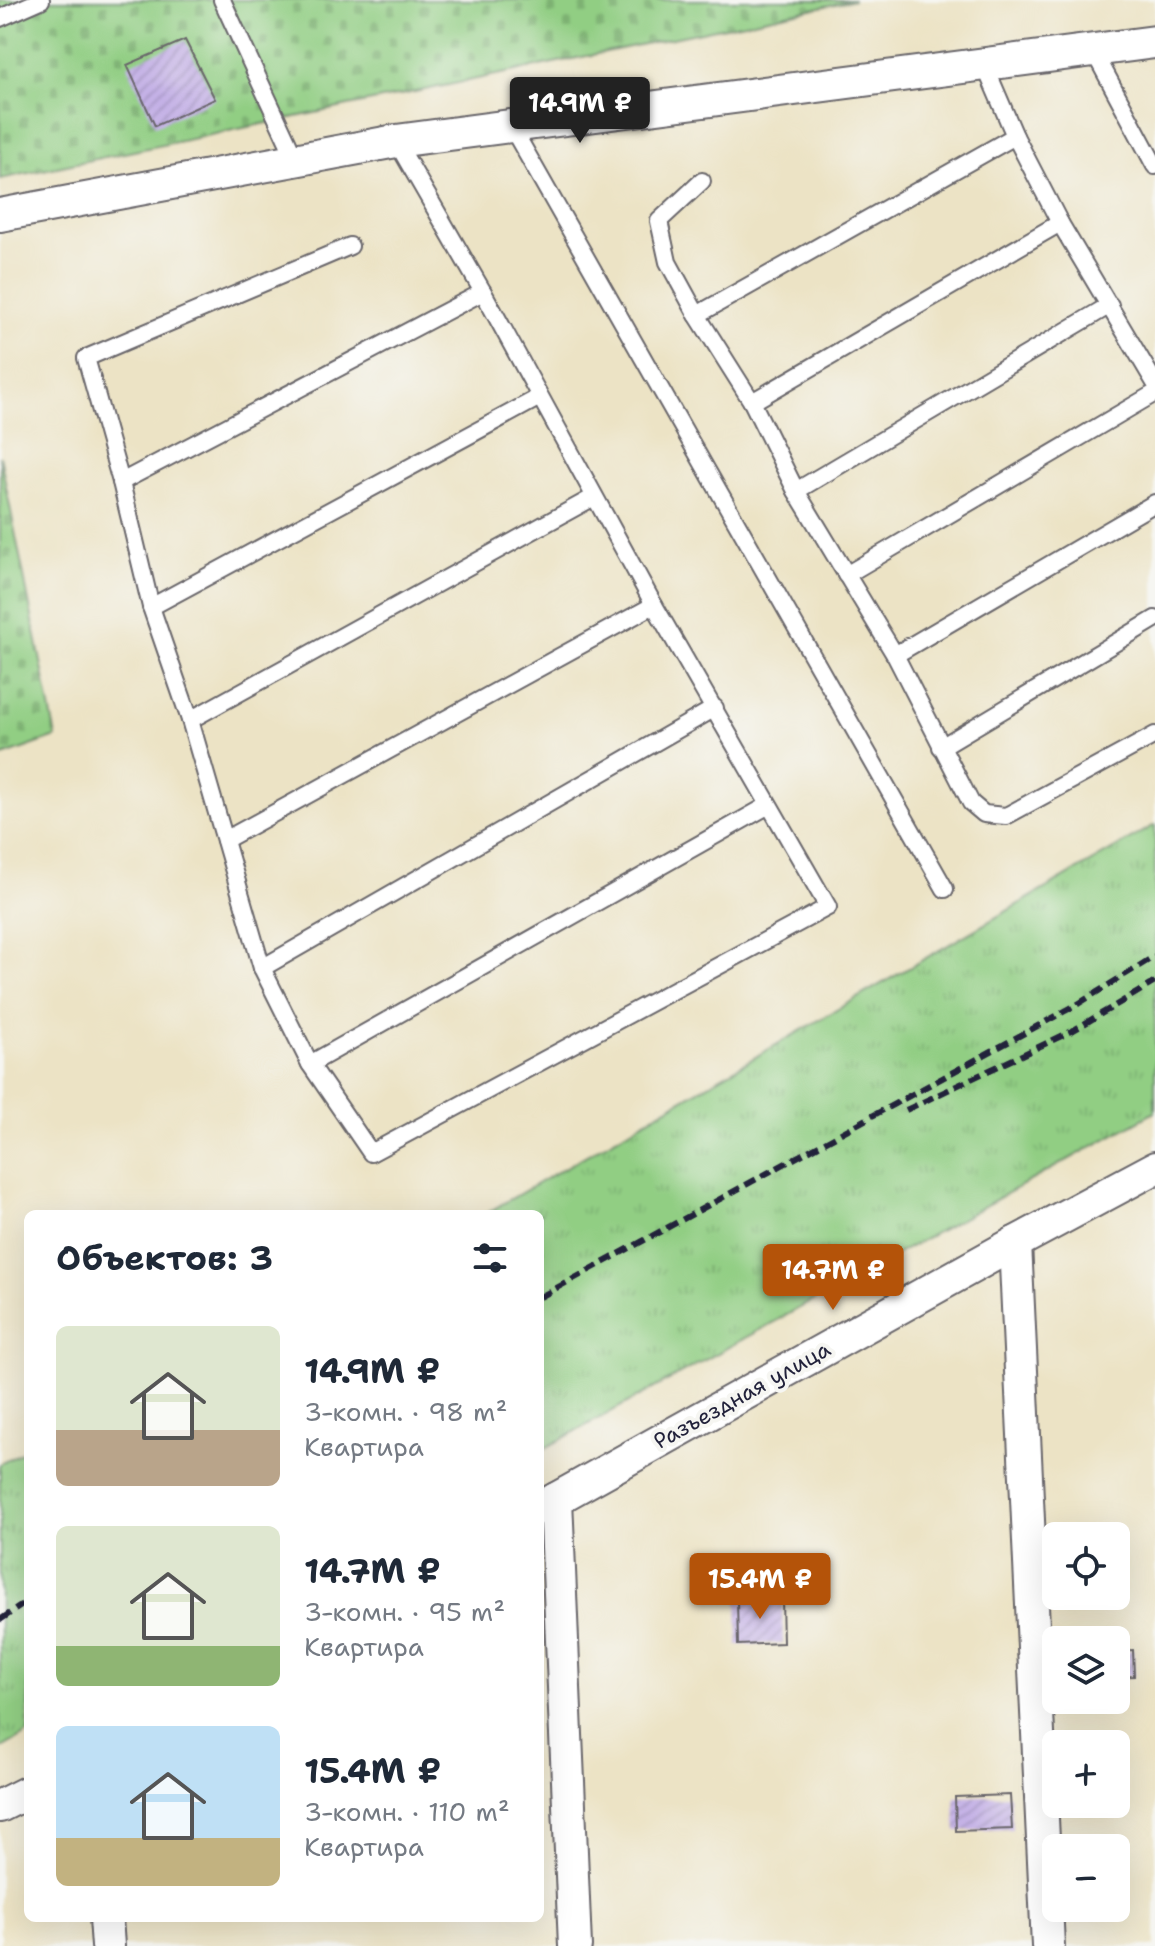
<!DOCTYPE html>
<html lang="ru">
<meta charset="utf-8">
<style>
body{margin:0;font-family:"Shantell Sans",sans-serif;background:#f6f6f7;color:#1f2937;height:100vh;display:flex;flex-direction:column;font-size:30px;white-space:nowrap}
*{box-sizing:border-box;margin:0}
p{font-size:26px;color:#747a83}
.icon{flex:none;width:44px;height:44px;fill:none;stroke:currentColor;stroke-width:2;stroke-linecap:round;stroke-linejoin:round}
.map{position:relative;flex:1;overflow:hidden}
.details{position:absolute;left:24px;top:1210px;width:520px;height:712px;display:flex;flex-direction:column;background:#fff;border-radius:12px;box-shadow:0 8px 32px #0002}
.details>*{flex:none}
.controls{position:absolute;left:1042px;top:1522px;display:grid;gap:16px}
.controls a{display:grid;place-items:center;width:88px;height:88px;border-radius:12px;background:#fff;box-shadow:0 8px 32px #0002;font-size:40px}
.price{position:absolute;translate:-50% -68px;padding:0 18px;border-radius:8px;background:#b45309;color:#fff;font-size:26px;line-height:52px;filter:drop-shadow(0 2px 4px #0008)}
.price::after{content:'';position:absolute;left:50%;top:48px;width:24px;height:18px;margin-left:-12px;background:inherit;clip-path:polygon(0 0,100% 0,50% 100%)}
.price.current{background:#222;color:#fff}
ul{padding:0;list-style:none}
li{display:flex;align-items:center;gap:24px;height:200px;padding:0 32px}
li span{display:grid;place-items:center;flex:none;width:224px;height:160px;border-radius:12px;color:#555}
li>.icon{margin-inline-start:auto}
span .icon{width:96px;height:96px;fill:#fffc;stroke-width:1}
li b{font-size:34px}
h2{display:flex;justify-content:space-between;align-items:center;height:96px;padding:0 32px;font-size:34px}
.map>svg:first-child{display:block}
.grass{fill:url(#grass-tufts);stroke:#5a785f;stroke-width:2}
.cemetery{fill:url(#cemetery-stones);stroke:#5a785f;stroke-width:2}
.building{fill:url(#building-hatch)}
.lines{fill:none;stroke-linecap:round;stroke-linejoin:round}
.service-casing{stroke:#69666b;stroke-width:20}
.minor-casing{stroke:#69666b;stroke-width:36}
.service{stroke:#fff;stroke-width:16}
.minor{stroke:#fff;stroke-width:32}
.rail{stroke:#22223b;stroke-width:6;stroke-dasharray:12 6;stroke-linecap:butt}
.labels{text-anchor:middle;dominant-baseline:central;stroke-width:8;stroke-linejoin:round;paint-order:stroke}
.street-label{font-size:22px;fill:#22223b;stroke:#f6f6f2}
</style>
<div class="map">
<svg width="1155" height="1946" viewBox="0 0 1155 1946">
<defs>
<pattern id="grass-tufts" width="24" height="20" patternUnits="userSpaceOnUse" patternTransform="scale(2)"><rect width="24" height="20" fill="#91ce83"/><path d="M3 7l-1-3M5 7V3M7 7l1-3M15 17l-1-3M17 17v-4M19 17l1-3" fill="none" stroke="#7db172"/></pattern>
<pattern id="cemetery-stones" width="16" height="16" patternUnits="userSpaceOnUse" patternTransform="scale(2)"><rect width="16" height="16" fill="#91ce83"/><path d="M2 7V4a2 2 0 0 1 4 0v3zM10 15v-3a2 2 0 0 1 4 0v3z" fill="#7db172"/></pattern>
<pattern id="building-hatch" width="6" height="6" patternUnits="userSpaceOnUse" patternTransform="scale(2)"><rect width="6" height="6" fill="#c4b1e6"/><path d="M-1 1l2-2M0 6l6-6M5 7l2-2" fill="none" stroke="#a898c6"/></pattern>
</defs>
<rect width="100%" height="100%" fill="#f6f6f2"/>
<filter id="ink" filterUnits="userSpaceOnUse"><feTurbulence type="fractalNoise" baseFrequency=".0125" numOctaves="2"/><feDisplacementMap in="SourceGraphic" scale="16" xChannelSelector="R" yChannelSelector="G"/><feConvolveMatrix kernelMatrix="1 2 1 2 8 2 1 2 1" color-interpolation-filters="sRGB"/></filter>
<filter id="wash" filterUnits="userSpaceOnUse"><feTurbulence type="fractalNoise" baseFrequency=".006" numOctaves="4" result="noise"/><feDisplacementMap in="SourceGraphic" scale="32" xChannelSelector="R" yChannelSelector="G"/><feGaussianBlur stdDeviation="1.8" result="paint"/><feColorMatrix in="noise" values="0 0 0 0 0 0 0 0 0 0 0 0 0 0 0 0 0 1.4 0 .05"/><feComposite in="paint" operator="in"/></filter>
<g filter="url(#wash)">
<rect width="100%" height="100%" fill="#ece3c5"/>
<g class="grass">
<path d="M 1155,825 L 1155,1112 L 540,1451 L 540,1214 L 485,1214 Z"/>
<path d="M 28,1449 L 28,1733 L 0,1749 L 0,1464 Z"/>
</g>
<g class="cemetery">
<path d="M 0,0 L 854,0 L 0,179 Z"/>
<path d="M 0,456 L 56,737 L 0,757 Z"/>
</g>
<g id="blocks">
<g class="building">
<path d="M 185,40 L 215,99 L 155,126 L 127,65 Z"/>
<path d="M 782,1598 L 783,1643 L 738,1645 L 737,1599 Z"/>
<path d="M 1133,1650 L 1134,1676 L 1116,1677 L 1116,1651 Z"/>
<path d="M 1010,1795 L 1012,1829 L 956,1831 L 955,1797 Z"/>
</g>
</g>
</g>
<g filter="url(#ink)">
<use href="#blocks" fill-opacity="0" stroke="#69666b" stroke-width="2"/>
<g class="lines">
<defs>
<g id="service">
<path d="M 222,0 L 296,160"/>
<path d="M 0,18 L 41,0"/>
<path d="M 1093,50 L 1155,166"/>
<path d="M 984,64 L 1015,136 L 1060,223 L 1155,383"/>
<path d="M 511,126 L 945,889"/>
<path d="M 396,141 L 483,292 L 654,605 L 828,907 L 371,1153 L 310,1064 L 769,805"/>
<path d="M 702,181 L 659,221 L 668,262 L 697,315 L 752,402 L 796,491 L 895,655 L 971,803 L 984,814 L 1006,816 L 1155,735"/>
<path d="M 697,315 L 1015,136"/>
<path d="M 752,402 L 1060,223"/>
<path d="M 121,482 L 483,292"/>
<path d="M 796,491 L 1110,305"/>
<path d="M 846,575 L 1155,393"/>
<path d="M 151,607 L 538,398"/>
<path d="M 895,655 L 1155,503"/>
<path d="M 190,720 L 594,497"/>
<path d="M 941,747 L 1155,619"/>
<path d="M 225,840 L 654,605"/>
<path d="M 262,968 L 715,708"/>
<path d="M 310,1064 L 262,968 L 190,720 L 151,607 L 121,482 L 86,358 L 350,246"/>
</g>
<g id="minor">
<path d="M 0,215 L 396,141 L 1155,42"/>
<path d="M 1015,1243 L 1048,1946"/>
<path d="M 556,1499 L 575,1946"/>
<path d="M 540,1508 L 1015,1243 L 1155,1168"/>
<path d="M 0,1806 L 28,1792"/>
<path d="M 106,1918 L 108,1946"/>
</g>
</defs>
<use href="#service" class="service-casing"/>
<use href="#minor" class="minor-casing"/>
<use href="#service" class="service"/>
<use href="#minor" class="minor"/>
<g class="rail">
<path d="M 906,1110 L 1072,1031 L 1155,982"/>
<path d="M 540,1297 L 1078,1004 L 1155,956"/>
<path d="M 0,1620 L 28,1601"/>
</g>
</g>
</g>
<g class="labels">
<g class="street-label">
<text transform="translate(742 1395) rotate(-29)">Разъездная улица</text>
</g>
</g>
</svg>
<div class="controls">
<a><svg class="icon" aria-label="locate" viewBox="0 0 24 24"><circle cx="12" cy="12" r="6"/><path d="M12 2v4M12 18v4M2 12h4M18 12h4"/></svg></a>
<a><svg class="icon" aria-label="layers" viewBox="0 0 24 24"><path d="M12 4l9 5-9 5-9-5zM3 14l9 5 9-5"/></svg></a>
<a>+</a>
<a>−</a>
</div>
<b class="price current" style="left:580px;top:145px">14.9M ₽</b>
<b class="price" style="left:833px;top:1312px">14.7M ₽</b>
<b class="price" style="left:760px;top:1621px">15.4M ₽</b>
<section class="details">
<h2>Объектов: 3<svg class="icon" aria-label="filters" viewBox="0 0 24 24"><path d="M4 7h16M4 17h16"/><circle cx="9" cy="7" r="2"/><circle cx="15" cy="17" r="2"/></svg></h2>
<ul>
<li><span style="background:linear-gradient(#dfe7d0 65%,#b9a48a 0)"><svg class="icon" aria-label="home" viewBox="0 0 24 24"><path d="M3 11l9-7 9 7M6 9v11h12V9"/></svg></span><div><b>14.9M ₽</b><p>3-комн. · 98 m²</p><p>Квартира</p></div></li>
<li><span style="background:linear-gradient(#dfe7d0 75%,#8fb573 0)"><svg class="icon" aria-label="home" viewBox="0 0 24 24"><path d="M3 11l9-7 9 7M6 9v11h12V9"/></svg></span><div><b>14.7M ₽</b><p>3-комн. · 95 m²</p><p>Квартира</p></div></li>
<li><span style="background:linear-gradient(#bfe0f5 70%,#c2b280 0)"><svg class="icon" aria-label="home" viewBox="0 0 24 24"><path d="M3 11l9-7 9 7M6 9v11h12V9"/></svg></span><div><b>15.4M ₽</b><p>3-комн. · 110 m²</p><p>Квартира</p></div></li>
</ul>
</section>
</div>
